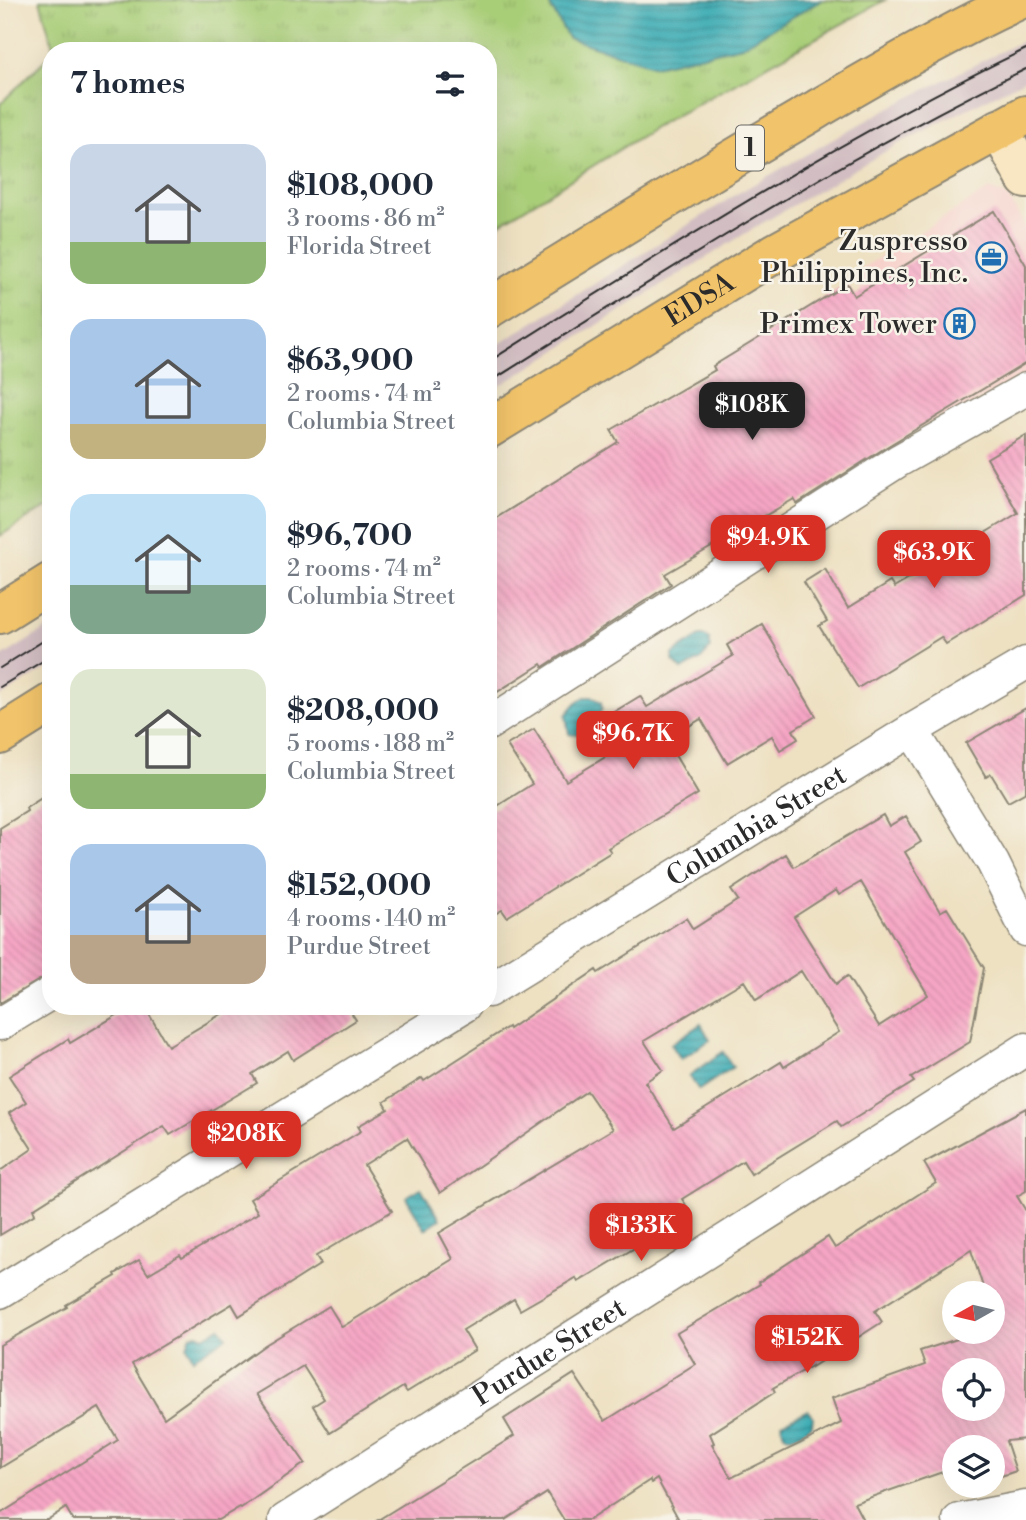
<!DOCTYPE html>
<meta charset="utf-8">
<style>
body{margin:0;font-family:"Libre Bodoni",serif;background:#f6f6f7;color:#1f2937;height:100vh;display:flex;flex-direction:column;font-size:26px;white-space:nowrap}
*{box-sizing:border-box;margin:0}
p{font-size:23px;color:#747a83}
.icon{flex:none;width:38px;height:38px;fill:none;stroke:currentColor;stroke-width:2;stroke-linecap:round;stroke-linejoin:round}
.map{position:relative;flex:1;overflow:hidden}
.drawer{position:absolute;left:42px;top:42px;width:455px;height:973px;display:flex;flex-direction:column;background:#fff;border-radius:28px;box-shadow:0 7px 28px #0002}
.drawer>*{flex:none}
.needle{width:46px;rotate:262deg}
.buttons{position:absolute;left:942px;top:1281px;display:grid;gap:14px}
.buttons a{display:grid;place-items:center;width:63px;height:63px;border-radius:50%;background:#fff;box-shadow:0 7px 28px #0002;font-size:35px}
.price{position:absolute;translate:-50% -60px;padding:0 16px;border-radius:14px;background:#d93025;color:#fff;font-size:23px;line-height:46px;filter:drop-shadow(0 2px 4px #0008)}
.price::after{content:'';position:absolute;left:50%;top:42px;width:21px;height:16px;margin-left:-10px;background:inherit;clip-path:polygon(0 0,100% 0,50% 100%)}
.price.selected{background:#222;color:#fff}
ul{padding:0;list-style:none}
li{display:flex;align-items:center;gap:21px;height:175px;padding:0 28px}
li span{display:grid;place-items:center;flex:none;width:196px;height:140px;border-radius:21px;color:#555}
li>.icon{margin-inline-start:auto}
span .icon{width:84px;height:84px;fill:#fffc;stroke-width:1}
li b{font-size:30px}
h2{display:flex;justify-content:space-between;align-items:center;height:84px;padding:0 28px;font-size:30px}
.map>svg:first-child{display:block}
.built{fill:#f7d0ca}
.industrial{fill:#d2bec2}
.grass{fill:url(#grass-tufts);stroke:#6a7c52;stroke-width:2}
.water{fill:url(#water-rules);stroke:#326c70;stroke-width:2}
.building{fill:url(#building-back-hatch);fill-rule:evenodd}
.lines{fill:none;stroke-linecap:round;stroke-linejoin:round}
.street-casing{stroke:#8c8676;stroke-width:35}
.secondary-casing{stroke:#8c8676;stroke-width:42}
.highway-casing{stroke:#8c8676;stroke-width:42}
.street{stroke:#fff;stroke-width:32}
.secondary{stroke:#f9e7c3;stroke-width:38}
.highway{stroke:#f1c36a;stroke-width:38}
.tram{stroke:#2b2b2b;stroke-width:2}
.labels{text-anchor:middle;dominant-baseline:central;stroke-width:5;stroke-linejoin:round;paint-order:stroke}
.shield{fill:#f7f3e8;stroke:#686764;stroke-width:2}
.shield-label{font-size:26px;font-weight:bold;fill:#2b2b2b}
.poi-label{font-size:28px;fill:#2b2b2b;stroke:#f7f3e8;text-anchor:end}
.street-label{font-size:28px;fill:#2b2b2b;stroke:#f7f3e8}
</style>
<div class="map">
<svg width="1026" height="1520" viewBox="0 0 1026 1520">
<defs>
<pattern id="grass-tufts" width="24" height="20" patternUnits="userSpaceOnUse" patternTransform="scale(1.75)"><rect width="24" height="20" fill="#a9ce78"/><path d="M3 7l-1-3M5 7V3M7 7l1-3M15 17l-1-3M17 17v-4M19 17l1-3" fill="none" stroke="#92b168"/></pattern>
<pattern id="water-rules" width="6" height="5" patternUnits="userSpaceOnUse" patternTransform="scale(1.75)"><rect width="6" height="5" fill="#3aacb4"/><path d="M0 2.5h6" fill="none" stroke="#318c93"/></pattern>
<pattern id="building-back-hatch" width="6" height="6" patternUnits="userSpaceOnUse" patternTransform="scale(1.75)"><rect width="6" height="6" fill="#f6a6c4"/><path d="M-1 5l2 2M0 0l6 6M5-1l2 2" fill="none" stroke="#d38fa9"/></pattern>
</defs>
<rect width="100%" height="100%" fill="#f7f3e8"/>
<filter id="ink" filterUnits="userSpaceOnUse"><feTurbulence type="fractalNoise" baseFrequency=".0143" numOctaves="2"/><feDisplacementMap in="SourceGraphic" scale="14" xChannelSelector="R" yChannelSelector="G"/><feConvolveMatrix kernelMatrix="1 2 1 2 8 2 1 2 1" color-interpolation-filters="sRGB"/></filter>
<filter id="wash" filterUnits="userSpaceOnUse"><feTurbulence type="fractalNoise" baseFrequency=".00686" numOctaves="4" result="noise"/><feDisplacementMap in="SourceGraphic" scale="28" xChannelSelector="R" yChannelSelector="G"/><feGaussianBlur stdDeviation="1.57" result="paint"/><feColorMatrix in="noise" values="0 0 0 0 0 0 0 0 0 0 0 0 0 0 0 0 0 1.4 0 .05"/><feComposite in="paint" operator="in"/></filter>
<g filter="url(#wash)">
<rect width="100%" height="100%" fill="#eee1c2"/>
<path class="built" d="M 989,189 L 1009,197 L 1026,229 L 1026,374 L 944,420 L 851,275 Z"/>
<g class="industrial">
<path d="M 1026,39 L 1026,79 L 900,143 L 759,225 L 488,393 L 488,351 L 740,192 L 883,111 Z"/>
<path d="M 51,626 L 51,666 L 0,697 L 0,658 Z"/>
</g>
<g class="grass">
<path d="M 40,0 L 885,0 L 654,128 L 488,231 L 488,51 L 54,51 Z"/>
<path d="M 51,54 L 51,504 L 0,536 L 0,104 Z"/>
</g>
<g class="water">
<path d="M 547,0 L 822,0 L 742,46 L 655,66 L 568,38 Z"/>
<path d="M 700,636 L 705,636 L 709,639 L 711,648 L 700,660 L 682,670 L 673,661 L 673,654 Z"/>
<path d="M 585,697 L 592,697 L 601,702 L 602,709 L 587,733 L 573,735 L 569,734 L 566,715 L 576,703 Z"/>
<path d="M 701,1024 L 710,1040 L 681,1059 L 671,1044 Z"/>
<path d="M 723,1052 L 733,1067 L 699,1090 L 689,1076 Z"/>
<path d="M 421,1188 L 440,1219 L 425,1229 L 406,1197 Z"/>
<path d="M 220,1327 L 227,1337 L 193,1358 L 187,1346 L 191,1335 L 198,1334 L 204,1337 Z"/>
<path d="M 808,1410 L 813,1416 L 812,1425 C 802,1433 782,1448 782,1423 Z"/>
</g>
<g id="blocks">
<g class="building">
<path d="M 994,211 L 1026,265 L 1026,363 L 888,446 L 797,504 L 794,499 L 665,574 L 671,584 L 543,667 L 541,664 L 488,698 L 488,523 L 618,442 L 611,430 L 715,370 L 713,366 L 847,284 L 854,296 Z"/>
<path d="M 1026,435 L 1026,595 L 946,644 L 941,637 L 858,688 L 819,626 L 827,621 L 804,582 L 825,569 L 848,608 L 890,582 L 894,588 L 1018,513 L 987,458 Z"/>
<path d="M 762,624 L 816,716 L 793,730 L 798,739 L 780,750 L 772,736 L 727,763 L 701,719 L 666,740 L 698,794 L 608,848 L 611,852 L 507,917 L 502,910 L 488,918 L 488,812 L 532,784 L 507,745 L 534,729 L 566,781 L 612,753 L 594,724 L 640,696 L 647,707 L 733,656 L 727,645 Z"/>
<path d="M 1026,708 L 1026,792 L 1008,802 L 991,774 L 986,777 L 966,743 Z"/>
<path d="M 51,792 L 51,973 L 0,1003 L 0,828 L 27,811 L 26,808 Z"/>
<path d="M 883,815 L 889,826 L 906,816 L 921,842 L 905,852 L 940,912 L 947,908 L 984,968 L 970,1042 L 911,1078 L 914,1082 L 841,1127 L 837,1121 L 751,1174 L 743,1161 L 682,1199 L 686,1205 L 648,1229 L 653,1237 L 578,1282 L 576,1278 L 520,1310 L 514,1299 L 463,1330 L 475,1350 L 407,1392 L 403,1387 L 330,1433 L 313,1406 L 324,1399 L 303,1366 L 257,1394 L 305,1463 L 241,1508 L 240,1507 L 218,1520 L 73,1520 L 66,1508 L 47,1520 L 0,1520 L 0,1514 L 118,1440 L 99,1408 L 0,1468 L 0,1345 L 67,1307 L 66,1305 L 116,1276 L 115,1274 L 139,1260 L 148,1274 L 180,1255 L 182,1258 L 258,1213 L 250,1199 L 361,1131 L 358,1126 L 388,1109 L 384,1102 L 422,1078 L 424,1081 L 508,1027 L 509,1029 L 596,970 L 598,973 L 686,918 L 693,929 L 738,900 L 731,890 L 786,854 L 794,867 ZM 861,882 L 928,995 L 879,1026 L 847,976 L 836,984 L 794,917 L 836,890 L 839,895 ZM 801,971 L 839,1032 L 784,1067 L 781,1062 L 674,1128 L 645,1082 L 663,1070 L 644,1041 L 744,981 L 756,1000 ZM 587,1091 L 613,1129 L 439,1233 L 453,1259 L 342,1327 L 329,1306 L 265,1345 L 164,1418 L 132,1364 L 232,1304 L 239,1316 L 321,1264 L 316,1256 L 392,1211 L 364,1165 L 407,1138 L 440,1193 Z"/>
<path d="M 132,1006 L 144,1006 L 168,1046 L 235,1006 L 347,1006 L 356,1020 L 293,1060 L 288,1051 L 252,1074 L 257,1083 L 170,1135 L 164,1126 L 33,1209 L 35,1214 L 0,1235 L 0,1171 L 32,1149 L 9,1113 L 26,1102 L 9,1076 L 68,1039 L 70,1043 Z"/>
<path d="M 1026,1108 L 1026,1191 L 1017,1196 L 1026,1211 L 1026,1439 L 1006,1441 L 1016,1471 L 992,1479 L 992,1447 L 954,1447 L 954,1468 L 854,1503 L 863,1520 L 679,1520 L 657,1479 L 651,1483 L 650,1480 L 589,1520 L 564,1520 L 547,1493 L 505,1520 L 378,1520 L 514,1436 L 504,1419 L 574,1374 L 605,1421 L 695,1364 L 677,1333 L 760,1284 L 759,1282 L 828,1237 L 835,1248 L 936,1183 L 924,1163 ZM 971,1250 L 985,1293 L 992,1293 L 992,1332 L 979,1332 L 920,1351 L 925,1365 L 832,1398 L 841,1423 L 731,1478 L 712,1444 L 714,1443 L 710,1434 L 775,1392 L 773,1388 L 812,1366 L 812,1367 L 882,1322 L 875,1311 ZM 954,1370 L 992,1370 L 992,1409 L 954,1409 Z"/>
</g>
</g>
</g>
<g filter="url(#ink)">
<use href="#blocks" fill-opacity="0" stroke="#8c8676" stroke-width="2"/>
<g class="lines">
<defs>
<g id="street">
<path d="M 488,724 L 898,461 L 1026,389"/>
<path d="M 912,730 L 993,863 L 1026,930"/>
<path id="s1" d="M 488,991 L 912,730 L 1026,663"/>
<path d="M 0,1024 L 51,993"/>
<path d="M 0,1292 L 464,1006"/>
<path id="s2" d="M 285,1520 L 1026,1049"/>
<path d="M 959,1520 L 1026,1507"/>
</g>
<path id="secondary" d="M 999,129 L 1026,179"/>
<g id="highway">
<path d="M 488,309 C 596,242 704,175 814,111 C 881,72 949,32 1019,0"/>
<path id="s3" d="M 488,429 L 775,253 L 1026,115"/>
<path d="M 0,614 L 51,582"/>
<path d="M 0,735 L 51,703"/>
</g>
</defs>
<use href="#street" class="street-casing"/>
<use href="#secondary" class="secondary-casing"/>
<use href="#highway" class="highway-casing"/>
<use href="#street" class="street"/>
<use href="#secondary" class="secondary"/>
<use href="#highway" class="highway"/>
<g class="tram">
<path d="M 488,362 C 664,251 839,139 1026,49"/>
<path d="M 488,383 C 664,273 839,159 1026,69"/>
<path d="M 0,668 L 51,636"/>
<path d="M 0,687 L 51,656"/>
</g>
</g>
</g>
<defs>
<symbol id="office-ring" viewBox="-11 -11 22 22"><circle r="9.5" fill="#f7f3e8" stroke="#1f6fb2" stroke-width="1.5"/><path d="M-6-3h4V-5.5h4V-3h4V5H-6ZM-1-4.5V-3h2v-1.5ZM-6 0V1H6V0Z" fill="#1f6fb2"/></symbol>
<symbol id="building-ring" viewBox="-11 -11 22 22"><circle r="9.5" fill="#f7f3e8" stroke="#1f6fb2" stroke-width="1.5"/><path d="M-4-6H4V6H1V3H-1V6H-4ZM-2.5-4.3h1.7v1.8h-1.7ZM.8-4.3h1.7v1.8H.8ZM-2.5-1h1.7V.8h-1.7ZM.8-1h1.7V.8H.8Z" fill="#1f6fb2"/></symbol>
</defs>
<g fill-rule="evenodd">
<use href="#office-ring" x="974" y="240" width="35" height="35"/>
<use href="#building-ring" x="942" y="306" width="35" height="35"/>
</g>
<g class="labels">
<rect class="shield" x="736" y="125.5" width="28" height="45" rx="5"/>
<g class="shield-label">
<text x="750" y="148">1</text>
</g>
<g class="poi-label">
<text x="968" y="241">Zuspresso<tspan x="968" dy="32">Philippines, Inc.</tspan></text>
<text x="937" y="324">Primex Tower</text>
</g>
<g class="street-label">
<text stroke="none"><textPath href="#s3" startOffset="248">EDSA</textPath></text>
<text stroke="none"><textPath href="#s1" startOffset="315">Columbia Street</textPath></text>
<text stroke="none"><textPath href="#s2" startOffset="313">Purdue Street</textPath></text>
</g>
</g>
</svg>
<div class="buttons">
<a><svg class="needle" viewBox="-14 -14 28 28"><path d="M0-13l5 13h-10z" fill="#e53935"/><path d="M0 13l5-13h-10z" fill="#747a83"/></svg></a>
<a><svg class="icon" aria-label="locate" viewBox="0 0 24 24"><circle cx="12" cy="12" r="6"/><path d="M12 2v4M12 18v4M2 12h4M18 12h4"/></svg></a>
<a><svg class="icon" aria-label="layers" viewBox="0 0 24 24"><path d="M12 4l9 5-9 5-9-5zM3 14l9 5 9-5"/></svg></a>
</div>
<b class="price selected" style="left:752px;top:442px">$108K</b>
<b class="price" style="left:768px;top:575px">$94.9K</b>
<b class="price" style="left:934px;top:590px">$63.9K</b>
<b class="price" style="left:633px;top:771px">$96.7K</b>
<b class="price" style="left:246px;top:1171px">$208K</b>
<b class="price" style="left:641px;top:1263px">$133K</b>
<b class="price" style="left:807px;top:1375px">$152K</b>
<section class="drawer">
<h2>7 homes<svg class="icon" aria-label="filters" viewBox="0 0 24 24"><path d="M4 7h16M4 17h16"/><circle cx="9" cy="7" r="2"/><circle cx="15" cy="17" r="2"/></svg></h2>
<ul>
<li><span style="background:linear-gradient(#c9d6e8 70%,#8fb573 0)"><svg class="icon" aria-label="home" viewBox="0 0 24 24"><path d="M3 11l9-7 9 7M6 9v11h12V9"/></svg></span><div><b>$108,000</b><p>3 rooms · 86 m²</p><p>Florida Street</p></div></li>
<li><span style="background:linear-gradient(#a9c7e8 75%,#c2b280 0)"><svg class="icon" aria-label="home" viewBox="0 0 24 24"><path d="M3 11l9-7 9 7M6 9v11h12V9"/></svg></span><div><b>$63,900</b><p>2 rooms · 74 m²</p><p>Columbia Street</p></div></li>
<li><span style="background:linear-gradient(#bfe0f5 65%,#7fa58c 0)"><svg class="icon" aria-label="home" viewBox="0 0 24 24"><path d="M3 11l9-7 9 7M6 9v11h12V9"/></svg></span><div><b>$96,700</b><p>2 rooms · 74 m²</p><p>Columbia Street</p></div></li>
<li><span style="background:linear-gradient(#dfe7d0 75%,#8fb573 0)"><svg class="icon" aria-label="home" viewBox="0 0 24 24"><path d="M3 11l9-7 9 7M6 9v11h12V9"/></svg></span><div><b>$208,000</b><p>5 rooms · 188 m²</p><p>Columbia Street</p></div></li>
<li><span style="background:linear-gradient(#a9c7e8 65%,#b9a48a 0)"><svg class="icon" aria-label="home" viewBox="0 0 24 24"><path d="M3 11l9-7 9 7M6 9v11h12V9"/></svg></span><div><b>$152,000</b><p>4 rooms · 140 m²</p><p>Purdue Street</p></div></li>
</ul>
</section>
</div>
